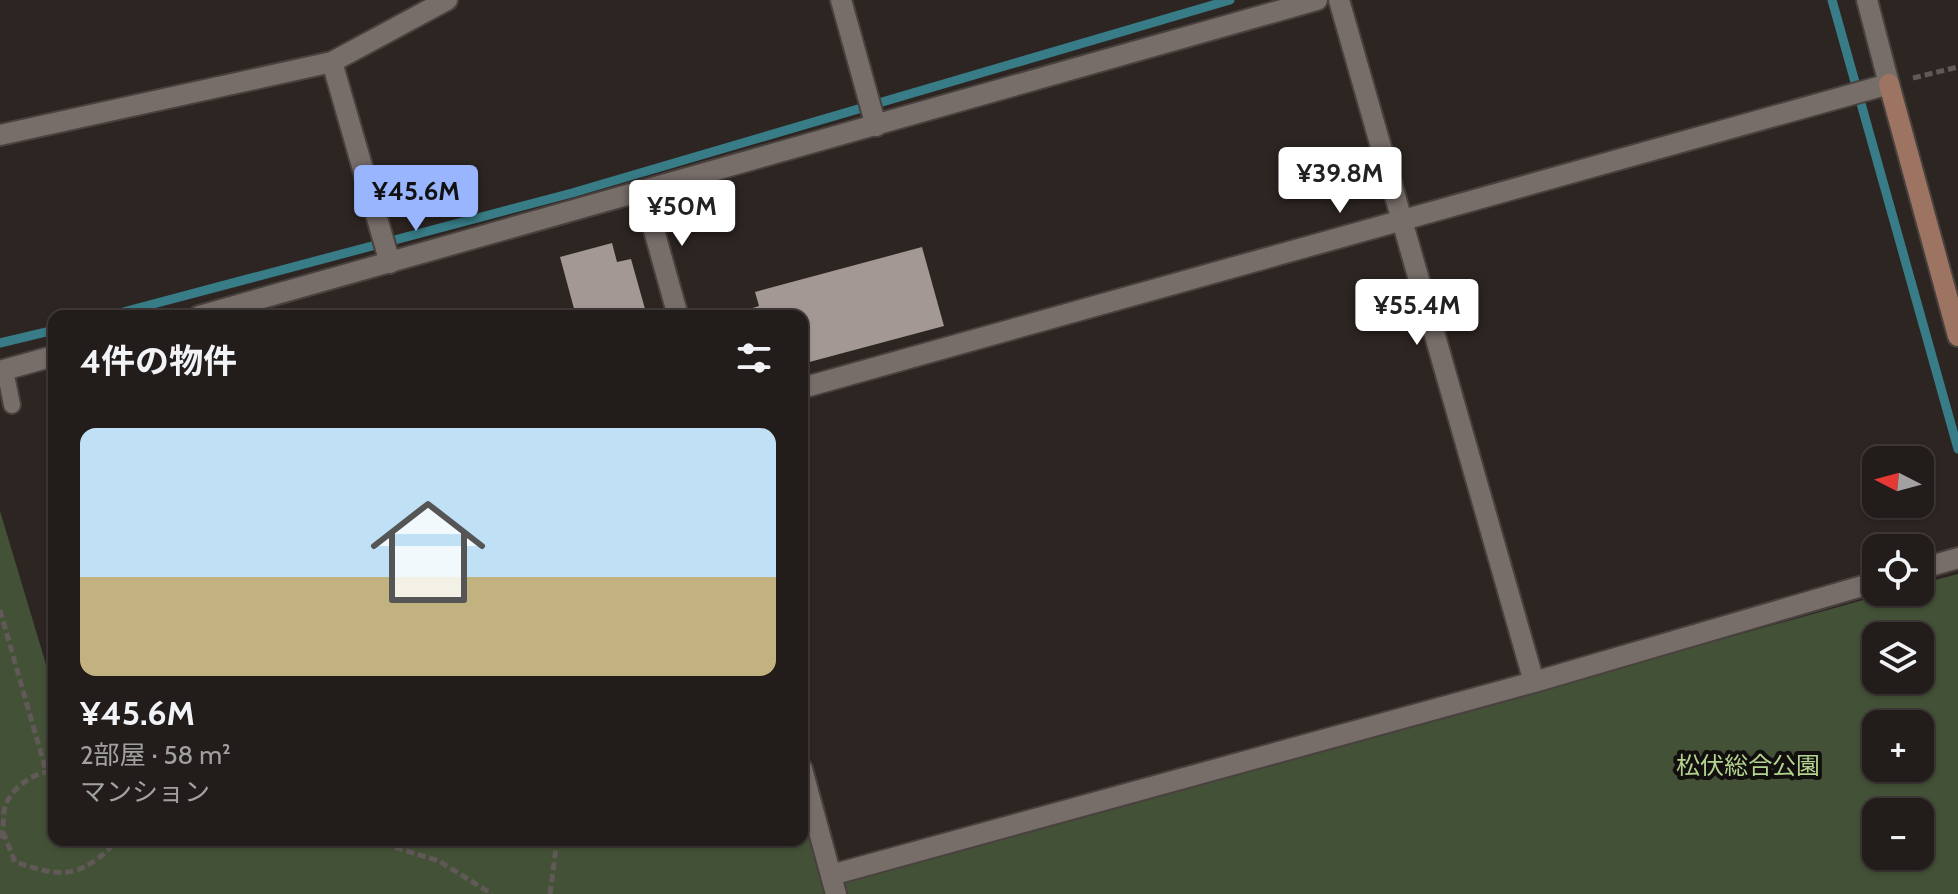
<!DOCTYPE html>
<html lang="ja">
<meta charset="utf-8">
<style>
body{margin:0;font-family:Cabin,"Noto Sans JP",sans-serif;background:#2a2523;color:#f1f3f6;height:100vh;display:flex;flex-direction:column;font-size:30px;white-space:nowrap}
*{box-sizing:border-box;margin:0}
p{font-size:26px;color:#a2a1a2}
.icon{flex:none;width:44px;height:44px;fill:none;stroke:currentColor;stroke-width:2;stroke-linecap:round;stroke-linejoin:round}
.map{position:relative;flex:1;overflow:hidden}
.drawer{position:absolute;left:48px;top:310px;width:760px;height:536px;display:flex;flex-direction:column;background:#221c1a;border-radius:16px;box-shadow:0 2px 6px #0004,0 0 0 2px #3f3a39}
.drawer>*{flex:none}
.needle{width:52px;rotate:276deg}
.fabs{position:absolute;left:1862px;top:446px;display:grid;gap:16px}
.fabs a{display:grid;place-items:center;width:72px;height:72px;border-radius:16px;background:#221c1a;box-shadow:0 2px 6px #0004,0 0 0 2px #3f3a39;font-size:40px}
.price{position:absolute;translate:-50% -68px;padding:0 18px;border-radius:8px;background:#fff;color:#222;font-size:26px;line-height:52px;filter:drop-shadow(0 2px 4px #0008)}
.price::after{content:'';position:absolute;left:50%;top:48px;width:24px;height:18px;margin-left:-12px;background:inherit;clip-path:polygon(0 0,100% 0,50% 100%)}
.price.current{background:#98b5fd;color:#111}
ul{padding:0;list-style:none}
li{display:grid;align-content:center;gap:16px;height:424px;padding:0 32px}
li span{display:grid;place-items:center;height:248px;border-radius:16px;color:#555}
li>.icon{margin-inline-start:auto}
span .icon{width:144px;height:144px;fill:#fffc;stroke-width:1}
li b{font-size:34px}
h2{display:flex;justify-content:space-between;align-items:center;height:96px;padding:0 32px;font-size:34px}
.map>svg:first-child{display:block}
.green{fill:#435136;fill-rule:evenodd}
.lines{fill:none;stroke-linecap:round;stroke-linejoin:round}
.stream{stroke:#377c87;stroke-width:9}
.building{fill:#a39894}
.lane-casing{stroke:#48413e;stroke-width:20}
.street-casing{stroke:#48413e;stroke-width:24}
.secondary-casing{stroke:#48413e;stroke-width:24}
.path{stroke:#615957;stroke-width:5;stroke-dasharray:8 4;stroke-linecap:butt}
.lane{stroke:#776d69;stroke-width:16}
.street{stroke:#776d69;stroke-width:20}
.secondary{stroke:#9c7461;stroke-width:20}
.labels{text-anchor:middle;dominant-baseline:central;stroke-width:8;stroke-linejoin:round;paint-order:stroke}
.park-label{font-size:24px;fill:#b2d48e;stroke:#130f0e}
</style>
<div class="map">
<svg width="1958" height="894" viewBox="0 0 1958 894">
<rect width="100%" height="100%" fill="#2d2522"/>
<g class="green">
<path d="M 0,511 L 54,691 L 54,840 L 802,840 L 802,799 L 828,894 L 0,894 Z"/>
<path d="M 1958,574 L 1958,894 L 847,894 L 844,883 L 1892,592 L 1920,592 L 1920,584 ZM 1876,636 L 1920,636 L 1920,680 L 1876,680 ZM 1876,724 L 1920,724 L 1920,768 L 1876,768 ZM 1876,812 L 1920,812 L 1920,856 L 1876,856 Z"/>
</g>
<g class="lines">
<g class="stream">
<path d="M 1832,0 L 1958,449"/>
<path d="M 108,316 L 572,193 L 1230,0"/>
<path d="M 0,343 L 54,330"/>
</g>
</g>
<g class="building">
<path d="M 612,243 L 617,262 L 631,259 L 647,316 L 576,316 L 560,257 Z"/>
<path d="M 922,247 L 944,326 L 802,364 L 802,316 L 727,316 L 759,306 L 755,292 Z"/>
<path d="M 121,840 L 136,840 L 135,846 L 121,844 Z"/>
</g>
<g class="lines">
<defs>
<path id="lane" d="M 5,370 L 12,405"/>
<g id="street">
<path d="M 841,0 L 876,126"/>
<path d="M 1339,0 L 1534,682"/>
<path d="M 332,62 L 390,263"/>
<path d="M 0,135 L 332,62 L 447,0"/>
<path d="M 643,191 L 678,316"/>
<path d="M 199,316 L 1317,0"/>
<path d="M 0,371 L 54,356"/>
<path d="M 802,388 L 1889,84 L 1867,0"/>
<path d="M 1920,569 L 1958,558"/>
<path d="M 802,769 L 836,894"/>
<path d="M 831,875 L 1534,682 L 1876,582"/>
</g>
<path id="secondary" d="M 1889,84 L 1958,336"/>
</defs>
<use href="#lane" class="lane-casing"/>
<use href="#street" class="street-casing"/>
<use href="#secondary" class="secondary-casing"/>
<g class="path">
<path d="M 1913,78 L 1958,67"/>
<path d="M 0,610 L 46,771"/>
<path d="M 3,832 L 15,862 C 58,876 76,880 110,848 L 111,840"/>
<path d="M 0,838 C 5,828 2,817 5,807 C 10,789 35,770 54,772"/>
<path d="M 372,840 L 439,861 L 492,894"/>
<path d="M 550,894 L 557,840"/>
</g>
<use href="#lane" class="lane"/>
<use href="#street" class="street"/>
<use href="#secondary" class="secondary"/>
</g>
<g class="labels">
<g class="park-label">
<text x="1748" y="765">松伏総合公園</text>
</g>
</g>
</svg>
<div class="fabs">
<a><svg class="needle" viewBox="-14 -14 28 28"><path d="M0-13l5 13h-10z" fill="#e53935"/><path d="M0 13l5-13h-10z" fill="#a2a1a2"/></svg></a>
<a><svg class="icon" aria-label="locate" viewBox="0 0 24 24"><circle cx="12" cy="12" r="6"/><path d="M12 2v4M12 18v4M2 12h4M18 12h4"/></svg></a>
<a><svg class="icon" aria-label="layers" viewBox="0 0 24 24"><path d="M12 4l9 5-9 5-9-5zM3 14l9 5 9-5"/></svg></a>
<a>+</a>
<a>−</a>
</div>
<b class="price" style="left:1340px;top:215px">¥39.8M</b>
<b class="price current" style="left:416px;top:233px">¥45.6M</b>
<b class="price" style="left:682px;top:248px">¥50M</b>
<b class="price" style="left:1417px;top:347px">¥55.4M</b>
<section class="drawer">
<h2>4件の物件<svg class="icon" aria-label="filters" viewBox="0 0 24 24"><path d="M4 7h16M4 17h16"/><circle cx="9" cy="7" r="2"/><circle cx="15" cy="17" r="2"/></svg></h2>
<ul>
<li><span style="background:linear-gradient(#bfe0f5 60%,#c2b280 0)"><svg class="icon" aria-label="home" viewBox="0 0 24 24"><path d="M3 11l9-7 9 7M6 9v11h12V9"/></svg></span><div><b>¥45.6M</b><p>2部屋 · 58 m²</p><p>マンション</p></div></li>
</ul>
</section>
</div>
